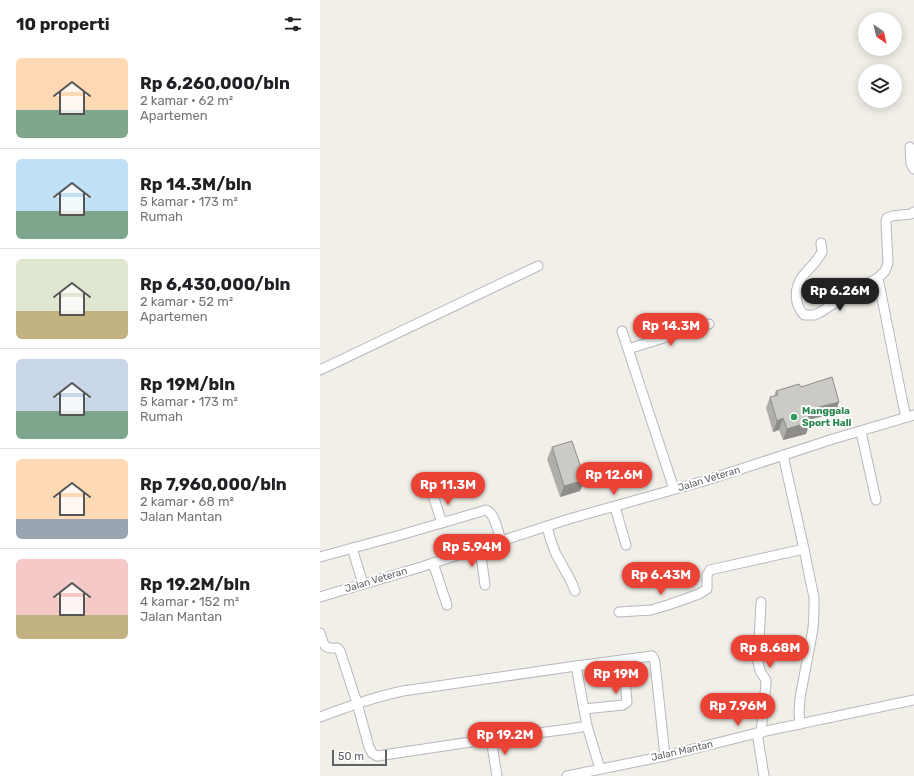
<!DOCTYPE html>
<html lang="id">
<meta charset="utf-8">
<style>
body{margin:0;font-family:Rubik,sans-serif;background:#f6f6f6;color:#202124;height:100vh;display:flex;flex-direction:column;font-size:15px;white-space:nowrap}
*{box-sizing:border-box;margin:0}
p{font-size:13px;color:#757577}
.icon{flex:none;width:22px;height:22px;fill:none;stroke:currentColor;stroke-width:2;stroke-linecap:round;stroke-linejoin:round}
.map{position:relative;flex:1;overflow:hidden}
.drawer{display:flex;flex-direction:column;background:#fff;width:320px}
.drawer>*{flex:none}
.needle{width:26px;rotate:146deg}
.buttons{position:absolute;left:538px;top:12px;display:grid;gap:8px}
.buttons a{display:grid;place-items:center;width:44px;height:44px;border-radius:50%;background:#fff;box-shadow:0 2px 10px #0003;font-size:20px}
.scale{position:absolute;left:12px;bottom:10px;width:55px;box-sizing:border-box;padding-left:4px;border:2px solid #5f6368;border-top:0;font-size:11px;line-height:14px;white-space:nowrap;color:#5f6368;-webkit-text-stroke:3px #fff;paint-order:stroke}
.price{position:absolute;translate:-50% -34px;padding:0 9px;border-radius:14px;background:#ea4335;color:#fff;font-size:13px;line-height:26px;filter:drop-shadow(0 1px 2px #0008)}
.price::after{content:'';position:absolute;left:50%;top:24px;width:12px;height:9px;margin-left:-6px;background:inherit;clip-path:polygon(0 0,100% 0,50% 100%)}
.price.current{background:#222;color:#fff}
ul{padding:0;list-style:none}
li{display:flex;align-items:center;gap:12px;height:100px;padding:0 16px}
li+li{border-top:1px solid #e0e0e0}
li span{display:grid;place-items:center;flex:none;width:112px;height:80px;border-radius:6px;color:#555}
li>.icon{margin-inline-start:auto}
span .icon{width:48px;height:48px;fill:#fffc;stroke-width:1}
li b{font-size:17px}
h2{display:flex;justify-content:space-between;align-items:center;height:48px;padding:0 16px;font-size:17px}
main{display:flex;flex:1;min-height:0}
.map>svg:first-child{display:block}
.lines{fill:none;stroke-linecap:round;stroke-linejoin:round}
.minor-casing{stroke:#b5b8bc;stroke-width:11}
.minor{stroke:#fff;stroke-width:9}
.wall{fill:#afaea9}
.shaded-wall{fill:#8f8d8a}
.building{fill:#cccac5;stroke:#8f8d8a}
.leisure-dot{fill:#2e9e5b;stroke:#fff;stroke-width:1.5}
.labels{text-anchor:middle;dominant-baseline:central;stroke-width:4;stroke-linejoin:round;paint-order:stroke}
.leisure-label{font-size:10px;font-weight:bold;fill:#27864d;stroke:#fff;text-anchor:start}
.street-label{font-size:10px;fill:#5f6368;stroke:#fff}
</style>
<main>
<section class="drawer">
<h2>10 properti<svg class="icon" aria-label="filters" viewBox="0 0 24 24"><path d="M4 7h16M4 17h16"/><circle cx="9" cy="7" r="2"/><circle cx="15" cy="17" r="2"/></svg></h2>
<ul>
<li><span style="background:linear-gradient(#ffd9b3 65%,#7fa58c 0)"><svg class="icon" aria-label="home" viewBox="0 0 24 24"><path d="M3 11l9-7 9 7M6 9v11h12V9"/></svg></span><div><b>Rp 6,260,000/bln</b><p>2 kamar · 62 m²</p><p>Apartemen</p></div></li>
<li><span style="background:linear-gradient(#bfe0f5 65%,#7fa58c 0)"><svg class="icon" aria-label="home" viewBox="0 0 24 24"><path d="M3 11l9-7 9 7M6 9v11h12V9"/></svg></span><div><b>Rp 14.3M/bln</b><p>5 kamar · 173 m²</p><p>Rumah</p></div></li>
<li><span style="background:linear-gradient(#dfe7d0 65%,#c2b280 0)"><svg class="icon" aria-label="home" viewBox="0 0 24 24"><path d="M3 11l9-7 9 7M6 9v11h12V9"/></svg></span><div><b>Rp 6,430,000/bln</b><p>2 kamar · 52 m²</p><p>Apartemen</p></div></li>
<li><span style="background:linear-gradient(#c9d6e8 65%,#7fa58c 0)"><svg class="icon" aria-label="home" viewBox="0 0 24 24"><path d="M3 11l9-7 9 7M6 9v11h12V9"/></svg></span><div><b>Rp 19M/bln</b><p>5 kamar · 173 m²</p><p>Rumah</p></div></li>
<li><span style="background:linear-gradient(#ffd9b3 75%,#9aa5b1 0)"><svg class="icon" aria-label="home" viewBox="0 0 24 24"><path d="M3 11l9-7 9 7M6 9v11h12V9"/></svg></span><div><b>Rp 7,960,000/bln</b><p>2 kamar · 68 m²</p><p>Jalan Mantan</p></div></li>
<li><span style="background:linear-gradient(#f6c9c9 70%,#c2b280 0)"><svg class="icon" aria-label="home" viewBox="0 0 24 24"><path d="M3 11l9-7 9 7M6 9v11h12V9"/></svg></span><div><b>Rp 19.2M/bln</b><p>4 kamar · 152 m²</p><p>Jalan Mantan</p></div></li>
</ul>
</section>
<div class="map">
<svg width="594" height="776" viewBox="0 0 594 776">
<rect width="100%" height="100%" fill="#f1efe8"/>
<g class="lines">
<defs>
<g id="minor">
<path d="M 590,147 L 591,164 L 594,169"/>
<path d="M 501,243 C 501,245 502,250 502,252 C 501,254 499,256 498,258 C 494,265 487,270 482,277 C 474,289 474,304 484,315 L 494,315 L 499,313 L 532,292 L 558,278 L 565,271 L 568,263 L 566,221 L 567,218 L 572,216 L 591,214 L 594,212"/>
<path d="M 558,278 L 582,399 L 586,417"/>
<path d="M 302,331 L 354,489"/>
<path d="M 308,349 L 389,324"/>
<path d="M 0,370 L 218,266"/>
<path d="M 541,432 L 556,500"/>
<path d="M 463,455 L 484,549 L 494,598 L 494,612 L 493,629 L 480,698 L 479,712 L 480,724"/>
<path d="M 113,495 L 122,523"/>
<path d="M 295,507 L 306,545"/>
<path d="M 227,527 L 231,541 L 236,554 L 251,581 L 255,591"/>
<path d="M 32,548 L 43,584"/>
<path d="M 160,548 L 165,585"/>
<path d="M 0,557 L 77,536 L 166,510 C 175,513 178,532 181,541"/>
<path d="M 113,563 L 127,605"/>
<path d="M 0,597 L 101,567 L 249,519 L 384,481 L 513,439 L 594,415"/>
<path d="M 441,602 L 438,662 L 440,671 L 446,680 L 446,683 L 441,733"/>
<path d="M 299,612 L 331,610 L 348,605 L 379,594 L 387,589 L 387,575 L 390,570 L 484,549"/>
<path d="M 0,633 C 4,645 3,649 17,648 L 20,651 L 37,703 L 49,747 L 52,753 L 57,756 L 171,739 L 249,729 L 267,726 L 256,666"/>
<path d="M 264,709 L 303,705 L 307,702 L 303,660"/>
<path d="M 0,717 C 27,707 54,697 83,691 L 256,666 L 332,656 L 334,659 L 335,663 L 345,756"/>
<path d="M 267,726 L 280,769"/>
<path d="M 437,733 L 444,776"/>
<path d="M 171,739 L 177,776"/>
<path d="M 247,776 L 345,756 L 437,733 L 594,700"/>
</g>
</defs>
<use href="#minor" class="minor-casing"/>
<use href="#minor" class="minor"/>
</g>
<g class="wall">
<path d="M 481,387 L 519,402 L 515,413 L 489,420 L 490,422 L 486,434 L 463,440 L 459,430 L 453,432 L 446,408 L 450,397 L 454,396 L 456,391 Z"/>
<path d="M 232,447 L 265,480 L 260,491 L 240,497 L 227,459 Z"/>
</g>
<g class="shaded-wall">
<path d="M 519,402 L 515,413 L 483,421 L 487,410 Z"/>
<path d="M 463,418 L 459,430 L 453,432 L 457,421 Z"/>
<path d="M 490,422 L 486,434 L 463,440 L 467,429 Z"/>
<path d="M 265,480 L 260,491 L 240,497 L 244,486 Z"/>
</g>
<g class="building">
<path d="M 512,377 L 519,402 L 487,410 L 490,422 L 467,429 L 463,418 L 457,421 L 450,397 L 458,395 L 456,391 L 479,384 L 481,387 Z"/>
<path d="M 252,441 L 265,480 L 244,486 L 232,447 Z"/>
</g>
<circle class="leisure-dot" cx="474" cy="417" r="4"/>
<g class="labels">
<g class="leisure-label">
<text x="482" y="411">Manggala<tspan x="482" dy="12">Sport Hall</tspan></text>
</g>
<g class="street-label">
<text transform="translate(389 479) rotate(-17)">Jalan Veteran</text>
<text transform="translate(56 580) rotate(-17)">Jalan Veteran</text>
<text transform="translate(362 751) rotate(-13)">Jalan Mantan</text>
</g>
</g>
</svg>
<div class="buttons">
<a><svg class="needle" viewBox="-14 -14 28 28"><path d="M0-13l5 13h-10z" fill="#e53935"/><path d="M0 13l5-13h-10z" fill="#757577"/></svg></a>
<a><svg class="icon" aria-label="layers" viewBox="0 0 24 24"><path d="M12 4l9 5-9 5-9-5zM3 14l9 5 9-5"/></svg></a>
</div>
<div class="scale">50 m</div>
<b class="price current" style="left:520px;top:312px">Rp 6.26M</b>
<b class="price" style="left:351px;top:347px">Rp 14.3M</b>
<b class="price" style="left:294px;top:496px">Rp 12.6M</b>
<b class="price" style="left:128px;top:506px">Rp 11.3M</b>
<b class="price" style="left:152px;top:568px">Rp 5.94M</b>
<b class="price" style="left:341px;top:596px">Rp 6.43M</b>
<b class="price" style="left:450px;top:669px">Rp 8.68M</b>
<b class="price" style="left:296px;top:695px">Rp 19M</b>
<b class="price" style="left:418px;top:727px">Rp 7.96M</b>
<b class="price" style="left:185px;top:756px">Rp 19.2M</b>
</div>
</main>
